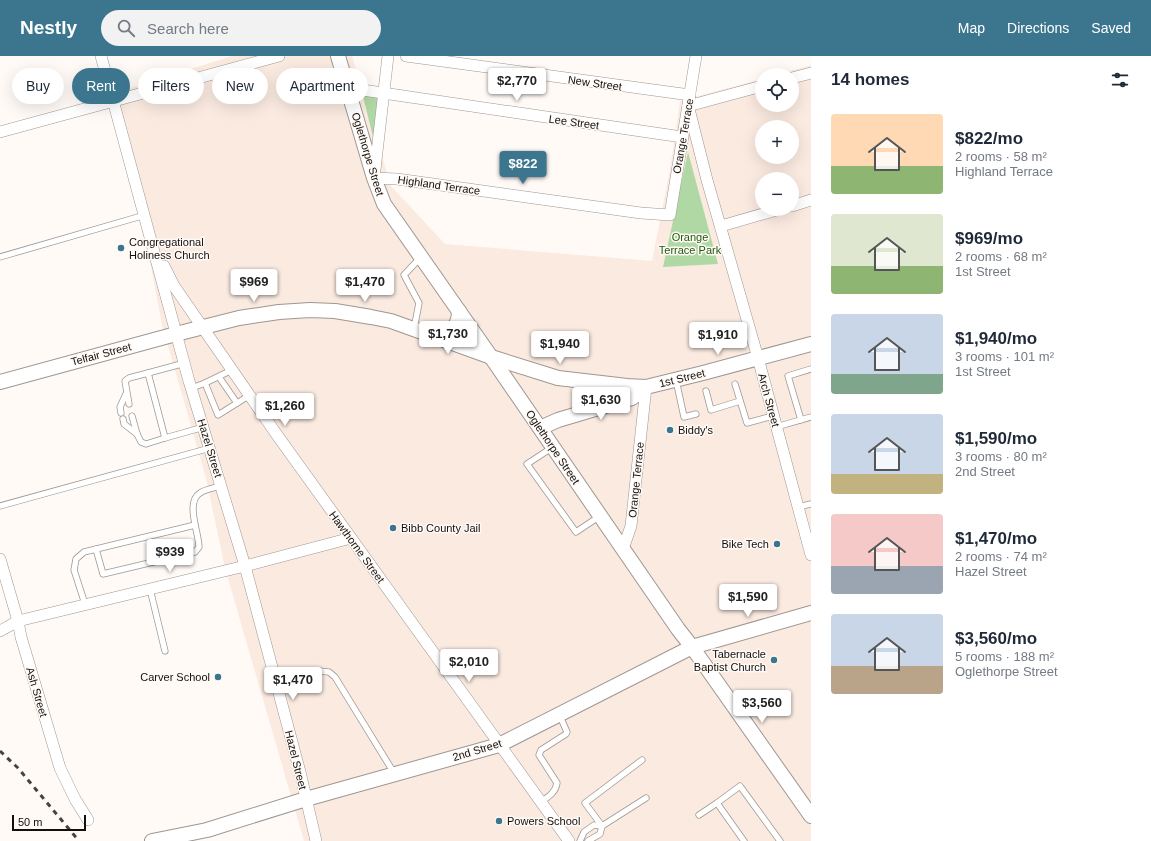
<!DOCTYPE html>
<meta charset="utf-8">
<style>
body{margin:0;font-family:Helvetica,sans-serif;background:#f2f2f3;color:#1f2937;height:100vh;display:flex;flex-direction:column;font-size:15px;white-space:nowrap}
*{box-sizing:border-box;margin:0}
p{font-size:13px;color:#747a83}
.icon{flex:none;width:22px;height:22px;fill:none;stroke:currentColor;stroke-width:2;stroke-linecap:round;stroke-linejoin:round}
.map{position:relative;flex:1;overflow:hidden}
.panel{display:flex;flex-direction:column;background:#fff;width:340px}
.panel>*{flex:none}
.top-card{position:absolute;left:12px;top:12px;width:380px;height:36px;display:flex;gap:8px}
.controls{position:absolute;left:755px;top:12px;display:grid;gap:8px}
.controls a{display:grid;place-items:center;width:44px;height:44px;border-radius:50%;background:#fff;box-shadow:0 4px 16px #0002;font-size:20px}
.scale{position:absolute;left:12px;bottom:10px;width:74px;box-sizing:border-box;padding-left:4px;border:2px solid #120f0d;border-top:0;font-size:11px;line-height:14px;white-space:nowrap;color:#120f0d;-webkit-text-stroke:3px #fffaf6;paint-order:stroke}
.price{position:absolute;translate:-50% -34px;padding:0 9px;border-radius:4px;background:#fff;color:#222;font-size:13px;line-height:26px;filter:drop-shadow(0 1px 2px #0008)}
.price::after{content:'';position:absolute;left:50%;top:24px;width:12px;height:9px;margin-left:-6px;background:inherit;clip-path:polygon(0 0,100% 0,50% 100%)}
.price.on{background:#3b768e;color:#fff}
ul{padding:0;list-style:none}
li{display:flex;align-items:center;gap:12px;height:100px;padding:0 20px}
li span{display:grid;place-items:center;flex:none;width:112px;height:80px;border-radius:4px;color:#555}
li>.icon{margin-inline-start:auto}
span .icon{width:48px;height:48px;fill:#fffc;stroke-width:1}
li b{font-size:17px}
h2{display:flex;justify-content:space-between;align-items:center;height:48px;padding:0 20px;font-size:17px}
.chip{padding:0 14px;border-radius:18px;background:#fff;box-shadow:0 4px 16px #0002;font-size:14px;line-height:36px}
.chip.on{background:#3b768e;color:#fff}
header{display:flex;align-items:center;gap:24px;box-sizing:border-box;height:56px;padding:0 20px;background:#3b768e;color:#fff}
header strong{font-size:19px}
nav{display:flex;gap:22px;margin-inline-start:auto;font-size:14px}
.search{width:280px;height:36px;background:#f2f2f3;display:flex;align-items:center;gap:10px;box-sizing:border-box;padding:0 14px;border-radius:22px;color:#747a83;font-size:15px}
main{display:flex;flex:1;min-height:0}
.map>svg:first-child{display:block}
.built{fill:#faeae0;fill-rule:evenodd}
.green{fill:#afd8a4}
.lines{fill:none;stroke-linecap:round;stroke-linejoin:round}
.service-casing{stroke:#9e9792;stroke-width:7}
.minor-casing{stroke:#9e9792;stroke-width:12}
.tertiary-casing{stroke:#9e9792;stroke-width:16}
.service{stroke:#fff;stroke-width:5.5}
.minor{stroke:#fff;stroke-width:11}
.tertiary{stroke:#fff;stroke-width:14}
.rail{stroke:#454240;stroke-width:3;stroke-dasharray:5 5;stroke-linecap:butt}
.poi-dot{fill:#3b768e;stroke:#fffaf6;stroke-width:1.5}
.labels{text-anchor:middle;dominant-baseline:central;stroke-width:3;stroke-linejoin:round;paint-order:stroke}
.street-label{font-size:11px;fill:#120f0d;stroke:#fffaf6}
.park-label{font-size:11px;fill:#1f5a0b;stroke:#fffaf6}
.poi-label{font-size:11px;fill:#120f0d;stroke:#fffaf6;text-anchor:start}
</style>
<header>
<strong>Nestly</strong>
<div class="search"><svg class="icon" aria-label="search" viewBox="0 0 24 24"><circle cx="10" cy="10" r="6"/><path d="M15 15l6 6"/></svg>Search here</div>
<nav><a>Map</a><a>Directions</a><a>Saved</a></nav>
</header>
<main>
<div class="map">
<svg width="811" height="785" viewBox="0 0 811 785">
<rect width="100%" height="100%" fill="#fffaf6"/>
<path class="built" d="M 232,0 L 352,0 L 391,130 L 445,188 L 652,205 L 670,113 L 680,45 L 762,23 L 762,49 L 792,49 L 792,19 L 776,19 L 811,9 L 811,785 L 304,785 L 225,512 L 206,422 L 162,269 L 118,36 ZM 762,71 L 792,71 L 792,101 L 762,101 ZM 762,123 L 792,123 L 792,153 L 762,153 Z"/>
<g class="green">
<path d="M 362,36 L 382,40 L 375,89 Z"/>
<path d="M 688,96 L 718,208 L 663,211 Z"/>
</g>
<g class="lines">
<defs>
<g id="service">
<path d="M 0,201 L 145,159"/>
<path d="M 414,273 L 419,247 L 404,219 L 421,201"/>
<path d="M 185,307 L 148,317 L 165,382 L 204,371"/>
<path d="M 232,314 L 205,327 L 218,359 L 250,339"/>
<path d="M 219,321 L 237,347"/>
<path d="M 676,324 L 684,361 L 696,358"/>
<path d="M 735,328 L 747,367 L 773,360"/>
<path d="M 192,332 L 205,327"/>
<path d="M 706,335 L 711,354 L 740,345"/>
<path d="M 129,348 L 125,325 L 129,322 L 148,317"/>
<path d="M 121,357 L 120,351 L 126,338"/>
<path d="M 132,360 L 137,378 L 141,386 L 146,388 L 165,382"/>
<path d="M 123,363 L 124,368 L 137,378"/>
<path d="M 801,364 L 788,320 L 811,313"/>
<path d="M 776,371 L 811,361"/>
<path d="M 553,391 L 527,408 L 576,476 L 600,460"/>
<path d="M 0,450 L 210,392"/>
<path d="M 798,451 L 811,448"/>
<path d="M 96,493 L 103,518 L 195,496 L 199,491 C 199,477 185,446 200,437 C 206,433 214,432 221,430"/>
<path d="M 150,533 L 165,595"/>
<path d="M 85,548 L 74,514 L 76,503 L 84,496 L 195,469"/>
<path d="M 277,631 L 319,615 L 329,616 L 335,621 L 394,717"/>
<path d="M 541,746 C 548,741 556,736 557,727 L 539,699 L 541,694 L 566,678 L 567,676 L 559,658"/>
<path d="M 699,759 L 717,747"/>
<path d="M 602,770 L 585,747 L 642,704"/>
<path d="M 580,785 L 584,776 L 594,769 L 602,770 L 646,742"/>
<path d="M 588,785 L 600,778 L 602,770"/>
<path d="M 744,785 L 717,747 L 740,730 L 780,785"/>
</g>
<g id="minor">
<path d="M 101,0 L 189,325 L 245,510 L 300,716 L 316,785"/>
<path d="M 388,0 L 374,122 L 397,123 L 641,157 L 670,159 L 696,0"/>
<path d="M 406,0 L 690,39"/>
<path d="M 792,22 L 811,17"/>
<path d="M 349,32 L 682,81"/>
<path d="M 688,50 L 762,30"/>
<path d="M 689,53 L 707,124 L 758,302 L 811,499"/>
<path d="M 0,76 L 279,0"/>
<path d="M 792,150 L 811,144"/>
<path d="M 721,170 L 780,153"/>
<path d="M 164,210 L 174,230 L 277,379 L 569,785"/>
<path d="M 623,493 L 631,470 L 646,331"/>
<path d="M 0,503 L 18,565 L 21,581 L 60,712 L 75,743 L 88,764"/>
<path d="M 0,575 L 18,565 L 245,510 L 351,482"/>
</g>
<g id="tertiary">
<path d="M 338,0 L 374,122 L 384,148 L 491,301 L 678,573 L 692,591 L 811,760"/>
<path d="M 437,281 C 451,275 459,271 459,255"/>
<path d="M 0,326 L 176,278 L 239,262 L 279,256 L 310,254 L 335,255 L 371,261 L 391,265 L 491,301 L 558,322 L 627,330 L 646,331 L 703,317 L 811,288"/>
<path d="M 540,372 L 558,364 L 632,342 L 646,331"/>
<path d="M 152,785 L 207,774 L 306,743 L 499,689 L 692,591 L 811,557"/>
</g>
</defs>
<use href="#service" class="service-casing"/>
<use href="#minor" class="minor-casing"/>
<use href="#tertiary" class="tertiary-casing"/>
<use href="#service" class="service"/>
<use href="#minor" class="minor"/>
<use href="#tertiary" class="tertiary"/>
<path class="rail" d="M 0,695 L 18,712 L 79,785"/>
</g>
<g class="poi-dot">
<circle cx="121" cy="192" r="4"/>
<circle cx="670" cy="374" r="4"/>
<circle cx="393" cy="472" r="4"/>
<circle cx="777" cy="488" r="4"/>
<circle cx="774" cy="604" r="4"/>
<circle cx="218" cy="621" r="4"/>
<circle cx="499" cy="765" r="4"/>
</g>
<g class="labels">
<g class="street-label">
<text transform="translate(595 27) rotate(8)">New Street</text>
<text transform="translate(574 66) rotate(8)">Lee Street</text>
<text transform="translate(683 80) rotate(-80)">Orange Terrace</text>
<text transform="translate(368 98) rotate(73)">Oglethorpe Street</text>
<text transform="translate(439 129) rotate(8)">Highland Terrace</text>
<text transform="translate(101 298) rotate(-15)">Telfair Street</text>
<text transform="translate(682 322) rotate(-14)">1st Street</text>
<text transform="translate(769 344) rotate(75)">Arch Street</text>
<text transform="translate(553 391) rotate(56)">Oglethorpe Street</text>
<text transform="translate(210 392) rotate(73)">Hazel Street</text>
<text transform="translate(636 424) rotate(-84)">Orange Terrace</text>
<text transform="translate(357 491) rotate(54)">Hawthorne Street</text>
<text transform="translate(37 636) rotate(74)">Ash Street</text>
<text transform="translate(477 694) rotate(-17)">2nd Street</text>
<text transform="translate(296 704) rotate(76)">Hazel Street</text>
</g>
<g class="park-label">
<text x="690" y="181">Orange<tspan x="690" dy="13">Terrace Park</tspan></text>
</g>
<g class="poi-label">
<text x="129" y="186">Congregational<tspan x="129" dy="13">Holiness Church</tspan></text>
<text x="678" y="374">Biddy's</text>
<text x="401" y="472">Bibb County Jail</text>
<text x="769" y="488" text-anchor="end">Bike Tech</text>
<text x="766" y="598" text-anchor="end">Tabernacle<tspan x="766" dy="13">Baptist Church</tspan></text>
<text x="210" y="621" text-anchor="end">Carver School</text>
<text x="507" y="765">Powers School</text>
</g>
</g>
</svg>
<div class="controls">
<a><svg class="icon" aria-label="locate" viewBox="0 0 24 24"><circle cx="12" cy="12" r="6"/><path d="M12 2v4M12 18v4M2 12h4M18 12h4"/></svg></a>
<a>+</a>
<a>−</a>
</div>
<div class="scale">50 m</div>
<b class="price" style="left:517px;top:46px">$2,770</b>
<b class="price on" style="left:523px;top:129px">$822</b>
<b class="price" style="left:254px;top:247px">$969</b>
<b class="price" style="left:365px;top:247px">$1,470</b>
<b class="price" style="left:448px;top:299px">$1,730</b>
<b class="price" style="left:718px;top:300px">$1,910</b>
<b class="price" style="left:560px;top:309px">$1,940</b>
<b class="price" style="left:601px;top:365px">$1,630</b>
<b class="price" style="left:285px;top:371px">$1,260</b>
<b class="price" style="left:170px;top:517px">$939</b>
<b class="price" style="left:748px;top:562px">$1,590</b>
<b class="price" style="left:469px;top:627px">$2,010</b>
<b class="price" style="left:293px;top:645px">$1,470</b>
<b class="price" style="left:762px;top:668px">$3,560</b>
<div class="top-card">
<a class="chip">Buy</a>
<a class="chip on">Rent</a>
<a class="chip">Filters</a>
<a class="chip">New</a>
<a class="chip">Apartment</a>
</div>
</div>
<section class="panel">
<h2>14 homes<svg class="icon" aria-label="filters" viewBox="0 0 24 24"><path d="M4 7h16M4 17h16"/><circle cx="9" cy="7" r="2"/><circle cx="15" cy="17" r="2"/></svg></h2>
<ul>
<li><span style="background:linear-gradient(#ffd9b3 65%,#8fb573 0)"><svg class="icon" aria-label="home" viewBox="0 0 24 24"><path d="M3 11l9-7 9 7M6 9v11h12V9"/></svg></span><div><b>$822/mo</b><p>2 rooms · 58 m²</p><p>Highland Terrace</p></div></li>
<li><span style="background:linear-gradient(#dfe7d0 65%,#8fb573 0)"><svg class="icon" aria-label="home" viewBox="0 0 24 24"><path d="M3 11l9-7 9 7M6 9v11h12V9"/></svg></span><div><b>$969/mo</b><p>2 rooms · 68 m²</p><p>1st Street</p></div></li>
<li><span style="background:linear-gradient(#c9d6e8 75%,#7fa58c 0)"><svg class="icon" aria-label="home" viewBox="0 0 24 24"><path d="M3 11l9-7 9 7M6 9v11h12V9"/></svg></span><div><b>$1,940/mo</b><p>3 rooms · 101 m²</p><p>1st Street</p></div></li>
<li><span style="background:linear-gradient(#c9d6e8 75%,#c2b280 0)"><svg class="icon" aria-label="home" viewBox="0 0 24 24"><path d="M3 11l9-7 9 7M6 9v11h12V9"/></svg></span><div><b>$1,590/mo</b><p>3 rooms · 80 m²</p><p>2nd Street</p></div></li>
<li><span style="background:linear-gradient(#f6c9c9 65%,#9aa5b1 0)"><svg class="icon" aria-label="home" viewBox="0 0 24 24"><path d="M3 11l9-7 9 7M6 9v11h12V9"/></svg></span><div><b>$1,470/mo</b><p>2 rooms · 74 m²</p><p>Hazel Street</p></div></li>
<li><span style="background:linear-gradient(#c9d6e8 65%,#b9a48a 0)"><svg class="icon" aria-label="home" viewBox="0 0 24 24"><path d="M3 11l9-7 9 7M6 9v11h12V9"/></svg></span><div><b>$3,560/mo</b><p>5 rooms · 188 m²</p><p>Oglethorpe Street</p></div></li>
</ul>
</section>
</main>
